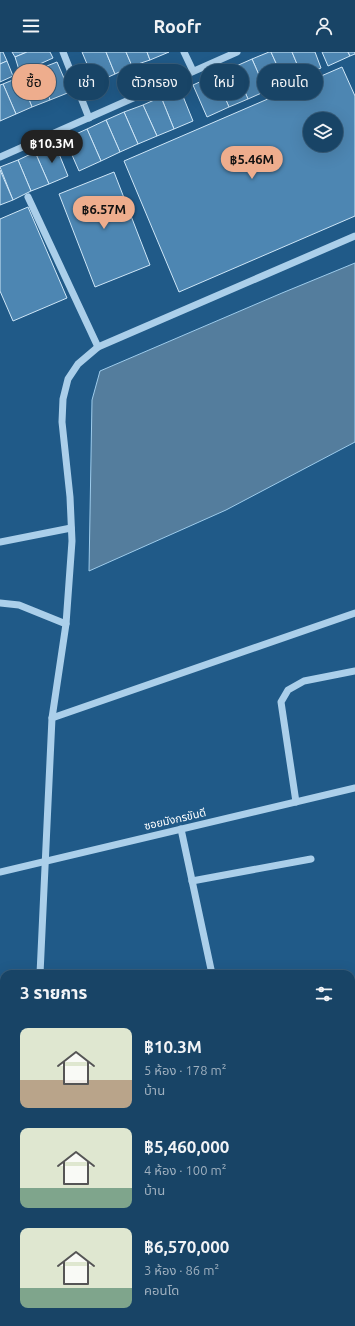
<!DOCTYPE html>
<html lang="th">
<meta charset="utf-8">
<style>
body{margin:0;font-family:Ubuntu,"Noto Sans Thai",sans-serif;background:#214b6c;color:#f1f3f6;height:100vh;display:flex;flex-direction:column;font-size:15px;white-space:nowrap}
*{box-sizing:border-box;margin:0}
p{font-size:13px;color:#9fb0bf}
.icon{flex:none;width:22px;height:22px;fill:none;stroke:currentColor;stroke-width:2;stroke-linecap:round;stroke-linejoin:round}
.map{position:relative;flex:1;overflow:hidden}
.drawer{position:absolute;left:0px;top:918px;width:355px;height:356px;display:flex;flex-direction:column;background:#184466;border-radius:12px 12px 0 0;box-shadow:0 4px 16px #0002,0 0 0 1px #365c7a}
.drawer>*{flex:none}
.guide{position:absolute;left:12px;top:12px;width:331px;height:36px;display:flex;gap:8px}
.fabs{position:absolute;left:303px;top:60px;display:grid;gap:8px}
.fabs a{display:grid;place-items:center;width:40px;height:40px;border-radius:50%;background:#184466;box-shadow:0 4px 16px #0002,0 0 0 1px #365c7a;font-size:20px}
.price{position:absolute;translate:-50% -34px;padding:0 9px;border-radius:14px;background:#eead8d;color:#111;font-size:13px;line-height:26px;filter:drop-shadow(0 1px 2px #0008)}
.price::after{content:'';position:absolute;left:50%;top:24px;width:12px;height:9px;margin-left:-6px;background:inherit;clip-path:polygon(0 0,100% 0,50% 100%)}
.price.active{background:#222;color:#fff}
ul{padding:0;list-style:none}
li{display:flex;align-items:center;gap:12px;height:100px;padding:0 20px}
li span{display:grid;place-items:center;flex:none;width:112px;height:80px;border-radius:8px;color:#555}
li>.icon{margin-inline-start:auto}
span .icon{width:48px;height:48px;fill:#fffc;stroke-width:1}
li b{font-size:17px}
h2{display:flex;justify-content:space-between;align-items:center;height:48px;padding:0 20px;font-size:17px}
.chip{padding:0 14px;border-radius:18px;background:#184466;box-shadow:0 4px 16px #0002,0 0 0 1px #365c7a;font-size:14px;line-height:36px}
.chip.active{background:#eead8d;color:#111}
header{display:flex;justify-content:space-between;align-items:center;height:52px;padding:0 20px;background:#184466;font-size:18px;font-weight:700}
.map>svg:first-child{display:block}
.water{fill:#547d9d;stroke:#9eccec}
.building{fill:#4d86b2;stroke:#cfe7f8;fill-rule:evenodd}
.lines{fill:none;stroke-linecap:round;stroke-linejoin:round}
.minor{stroke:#abcfea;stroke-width:7}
.labels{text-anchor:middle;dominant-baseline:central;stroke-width:3;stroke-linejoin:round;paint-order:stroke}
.street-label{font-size:11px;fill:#fff;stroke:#205a88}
</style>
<header><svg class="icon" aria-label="menu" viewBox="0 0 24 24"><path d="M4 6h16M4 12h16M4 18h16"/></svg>Roofr<svg class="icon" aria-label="person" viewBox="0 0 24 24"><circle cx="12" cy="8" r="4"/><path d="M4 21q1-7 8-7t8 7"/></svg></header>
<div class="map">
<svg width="355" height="1274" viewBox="0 0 355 1274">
<rect width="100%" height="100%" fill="#205a88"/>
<path class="water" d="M 355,211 L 355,390 L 226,458 L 89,519 L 92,348 L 100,319 L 282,241 Z"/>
<g class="building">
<path d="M 0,0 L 3,0 L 7,9 L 0,12 Z"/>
<path d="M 12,0 L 27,0 L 15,5 Z"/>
<path d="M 27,0 L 50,0 L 53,6 L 20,21 L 15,5 Z"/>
<path d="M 82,0 L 106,0 L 115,22 L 95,31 Z"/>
<path d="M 106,0 L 126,0 L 132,14 L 115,22 Z"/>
<path d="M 126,0 L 147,0 L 150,8 L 132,14 Z"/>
<path d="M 147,0 L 169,0 L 150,8 Z"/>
<path d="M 269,0 L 271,0 L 285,31 L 266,39 L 252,7 Z"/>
<path d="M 271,0 L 292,0 L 302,24 L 285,31 Z"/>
<path d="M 292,0 L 315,0 L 321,16 L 302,24 Z"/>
<path d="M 322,0 L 348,0 L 350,4 L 328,14 Z"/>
<path d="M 348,0 L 355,0 L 355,2 L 350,4 Z"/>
<path d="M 252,7 L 266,39 L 248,47 L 234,15 Z"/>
<path d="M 7,9 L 13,24 L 0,30 L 0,12 Z"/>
<path d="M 57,10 L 70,40 L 50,48 L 39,17 Z"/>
<path d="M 234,15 L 248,47 L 229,55 L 215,23 Z"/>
<path d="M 342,15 L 355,44 L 355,164 L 179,240 L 124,109 ZM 310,67 L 336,67 L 336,93 L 310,93 Z"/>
<path d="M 39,17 L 50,48 L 32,55 L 20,25 Z"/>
<path d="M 215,23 L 229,55 L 207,65 L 193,33 Z"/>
<path d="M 20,25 L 32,55 L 16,62 L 3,32 Z"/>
<path d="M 3,32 L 16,62 L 0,69 L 0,33 Z"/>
<path d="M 180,37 L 193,69 L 174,77 L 161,45 Z"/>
<path d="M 161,45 L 174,77 L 157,84 L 143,53 Z"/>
<path d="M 143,53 L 157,84 L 138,92 L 124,60 Z"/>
<path d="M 124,60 L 138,92 L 120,100 L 106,68 Z"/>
<path d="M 106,68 L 120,100 L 101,109 L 87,77 Z"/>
<path d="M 87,77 L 101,109 L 79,119 L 65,87 Z"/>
<path d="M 55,92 L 68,124 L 49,132 L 35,100 Z"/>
<path d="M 35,100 L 49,132 L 31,139 L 18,108 Z"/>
<path d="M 18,108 L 31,139 L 13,148 L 0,115 Z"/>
<path d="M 0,118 L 13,148 L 0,153 Z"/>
<path d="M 114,120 L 150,213 L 95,235 L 59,142 Z"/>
<path d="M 28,155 L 67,246 L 13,269 L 0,239 L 0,167 Z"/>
</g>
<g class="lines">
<g class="minor">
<path d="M 63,0 L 89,66"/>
<path d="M 184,0 L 193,19"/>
<path d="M 0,105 L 237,0"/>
<path d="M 28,145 L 98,295"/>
<path d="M 0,490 L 71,476"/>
<path d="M 0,551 L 19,553 L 66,572"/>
<path d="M 52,666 L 355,561"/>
<path d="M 296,750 L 281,650 L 288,638 L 304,629 L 355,619"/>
<path d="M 181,777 L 212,922"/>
<path d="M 0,820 L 355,736"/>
<path d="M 192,829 L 311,807"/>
<path d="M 40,922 L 52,666 L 66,572 L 72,489 L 70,445 L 62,370 L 63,347 L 68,327 L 78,312 L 98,295 L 355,184"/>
<path d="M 141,1270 L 141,1274"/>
<path d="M 263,1270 L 273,1274"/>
</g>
</g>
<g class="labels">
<g class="street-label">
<text transform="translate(175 767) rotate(-13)">ซอยมังกรขันดี</text>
</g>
</g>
</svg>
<div class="fabs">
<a><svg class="icon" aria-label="layers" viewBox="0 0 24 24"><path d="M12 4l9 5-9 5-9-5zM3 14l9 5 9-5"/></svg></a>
</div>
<b class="price active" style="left:52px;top:112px">฿10.3M</b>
<b class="price" style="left:252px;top:128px">฿5.46M</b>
<b class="price" style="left:104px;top:178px">฿6.57M</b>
<div class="guide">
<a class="chip active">ซื้อ</a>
<a class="chip">เช่า</a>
<a class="chip">ตัวกรอง</a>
<a class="chip">ใหม่</a>
<a class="chip">คอนโด</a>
</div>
<section class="drawer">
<h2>3 รายการ<svg class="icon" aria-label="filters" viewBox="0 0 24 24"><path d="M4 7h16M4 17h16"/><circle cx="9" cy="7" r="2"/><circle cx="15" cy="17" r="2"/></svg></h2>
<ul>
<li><span style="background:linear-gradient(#dfe7d0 65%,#b9a48a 0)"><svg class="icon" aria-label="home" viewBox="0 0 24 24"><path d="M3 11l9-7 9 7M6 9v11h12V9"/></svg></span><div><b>฿10.3M</b><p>5 ห้อง · 178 m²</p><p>บ้าน</p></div></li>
<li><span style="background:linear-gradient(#dfe7d0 75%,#7fa58c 0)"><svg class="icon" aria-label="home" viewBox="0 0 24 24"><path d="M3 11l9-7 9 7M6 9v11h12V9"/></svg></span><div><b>฿5,460,000</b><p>4 ห้อง · 100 m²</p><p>บ้าน</p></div></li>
<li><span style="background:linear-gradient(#dfe7d0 75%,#7fa58c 0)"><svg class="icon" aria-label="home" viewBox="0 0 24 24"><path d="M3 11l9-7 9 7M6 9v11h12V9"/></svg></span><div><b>฿6,570,000</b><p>3 ห้อง · 86 m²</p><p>คอนโด</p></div></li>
</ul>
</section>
</div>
